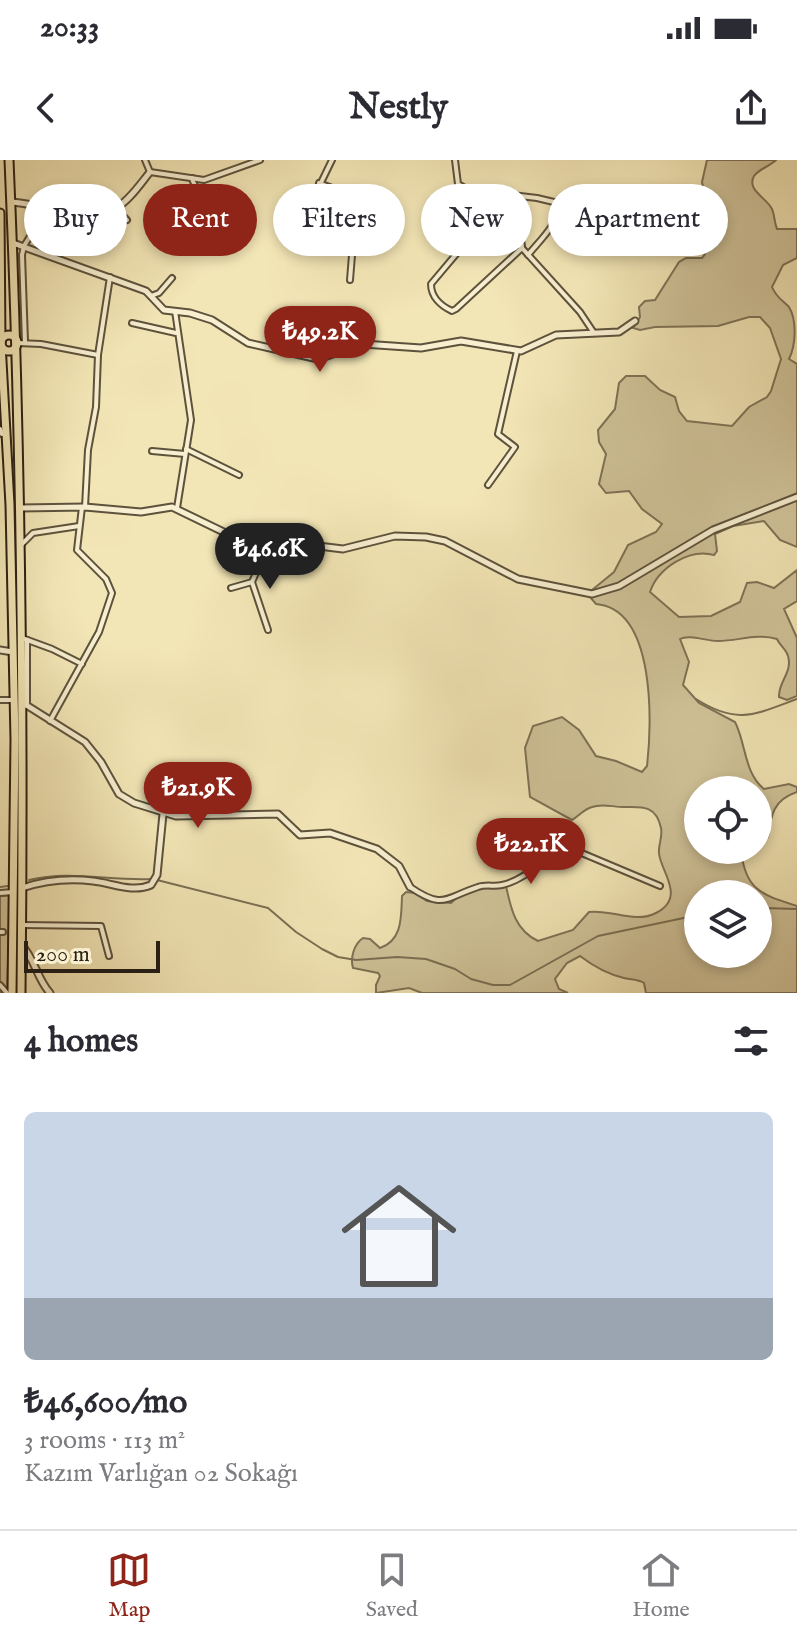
<!DOCTYPE html>
<meta charset="utf-8">
<style>
body{margin:0;font-family:"IM FELL English",serif;background:#f7f7f7;color:#2b2b33;height:100vh;display:flex;flex-direction:column;font-size:30px;white-space:nowrap}
*{box-sizing:border-box;margin:0}
p{font-size:26px;color:#7c7c81}
.icon{flex:none;width:44px;height:44px;fill:none;stroke:currentColor;stroke-width:2;stroke-linecap:round;stroke-linejoin:round}
.map{position:relative;height:833px;overflow:hidden}
.drawer{display:flex;flex-direction:column;background:#fff;flex:1}
.drawer>*{flex:none}
.banner{position:absolute;left:24px;top:24px;width:750px;height:72px;display:flex;gap:16px}
.tools{position:absolute;left:684px;top:616px;display:grid;gap:16px}
.tools a{display:grid;place-items:center;width:88px;height:88px;border-radius:50%;background:#fff;box-shadow:0 4px 12px #0003;font-size:40px}
.scale{position:absolute;left:24px;bottom:20px;width:136px;box-sizing:border-box;padding-left:8px;border:4px solid #2b2013;border-top:0;font-size:22px;line-height:28px;white-space:nowrap;color:#2b2013;-webkit-text-stroke:6px #f7efd0;paint-order:stroke}
.price{position:absolute;translate:-50% -68px;padding:0 18px;border-radius:28px;background:#8f2418;color:#fff;font-size:26px;line-height:52px;filter:drop-shadow(0 2px 4px #0008)}
.price::after{content:'';position:absolute;left:50%;top:48px;width:24px;height:18px;margin-left:-12px;background:inherit;clip-path:polygon(0 0,100% 0,50% 100%)}
.price.on{background:#222;color:#fff}
ul{padding:0;list-style:none}
li{display:grid;align-content:center;gap:16px;height:424px;padding:0 24px}
li span{display:grid;place-items:center;height:248px;border-radius:12px;color:#555}
li>.icon{margin-inline-start:auto}
span .icon{width:144px;height:144px;fill:#fffc;stroke-width:1}
li b{font-size:34px}
h2{display:flex;justify-content:space-between;align-items:center;height:96px;padding:0 24px;font-size:34px}
.pill{padding:0 28px;border-radius:36px;background:#fff;box-shadow:0 4px 12px #0003;font-size:28px;line-height:72px}
.pill.on{background:#8f2418;color:#fff}
.status{display:flex;justify-content:space-between;align-items:center;height:56px;padding:0 40px;background:#fff;direction:ltr}
.status svg{height:22px;fill:currentColor}
header{display:flex;justify-content:space-between;align-items:center;height:104px;padding:0 24px;background:#fff;font-size:36px;font-weight:800}
.menu{display:flex;justify-content:space-around;align-items:center;height:112px;border-top:2px solid #e1e1e2;background:#fff;font-size:22px;color:#7c7c81}
.menu a{display:grid;justify-items:center;gap:4px}
.menu .on{color:#8f2418}
.map>svg:first-child{display:block}
.green{fill:#d1c49a;stroke:#7e7256;stroke-width:2;fill-rule:evenodd}
.lines{fill:none;stroke-linecap:round;stroke-linejoin:round}
.stream{stroke:#7a6f54;stroke-width:2}
.minor-casing{stroke:#5d523c;stroke-width:8}
.tertiary-casing{stroke:#5d523c;stroke-width:9}
.trunk-casing{stroke:#2b2013;stroke-width:11}
.minor{stroke:#f7efd0;stroke-width:4}
.tertiary{stroke:#f7efd0;stroke-width:5}
.trunk{stroke:#f3e6b6;stroke-width:7}
</style>
<div class="status"><b>20:33</b><svg viewBox="0 0 49 12"><path d="M0 12V9h3v3zM5 12V6h3v6zM10 12V3h3v9zM15 12V0h3v12zM26 1h20v11H26zM47 4h2v5h-2z"/></svg></div>
<header><svg class="icon" aria-label="back" viewBox="0 0 24 24"><path d="M15 5l-7 7 7 7"/></svg>Nestly<svg class="icon" aria-label="share" viewBox="0 0 24 24"><path d="M12 15V3M7 8l5-5 5 5M5 13v7h14v-7"/></svg></header>
<div class="map">
<svg width="797" height="833" viewBox="0 0 797 833">
<rect width="100%" height="100%" fill="#f3e6b6"/>
<filter id="stains"><feTurbulence type="fractalNoise" baseFrequency=".0025" numOctaves="4"/><feColorMatrix values="0 0 0 0 .2 0 0 0 0 .09 0 0 0 0 .02 0 0 0 .5 -.17"/></filter>
<radialGradient id="worn" r=".72"><stop offset=".6" stop-color="#630" stop-opacity="0"/><stop offset="1" stop-color="#630" stop-opacity=".3"/></radialGradient>
<g class="green">
<path d="M 707,0 L 776,0 C 770,6 759,9 754,16 C 746,30 767,38 772,49 C 775,56 774,62 777,69 L 797,69 L 797,98 L 783,105 L 772,127 C 776,137 782,140 789,147 C 797,160 796,185 789,199 L 797,204 L 797,387 L 780,380 L 764,361 L 733,366 L 715,374 L 717,391 L 714,395 C 689,388 658,408 650,432 L 679,457 L 711,456 L 740,442 L 747,423 L 757,422 L 774,428 L 797,410 L 797,441 L 784,449 L 797,478 L 797,536 L 787,540 L 779,537 C 778,522 793,512 788,496 C 786,489 780,486 777,479 C 757,473 738,481 718,481 C 706,481 689,474 680,479 L 689,502 L 683,525 L 699,543 L 735,562 C 746,583 744,613 764,629 L 789,624 L 797,627 L 797,632 C 773,640 771,655 768,677 L 758,680 L 758,630 L 698,630 L 698,690 L 741,690 C 745,731 763,735 797,746 L 797,833 L 646,833 L 644,823 C 637,819 632,820 624,818 C 607,814 593,806 580,796 L 567,803 L 555,819 L 559,829 L 568,833 L 422,833 L 409,828 L 376,833 L 376,825 L 380,816 L 378,813 L 353,808 C 350,798 354,784 363,778 L 370,779 L 380,788 C 403,780 401,756 402,736 L 406,732 L 415,733 L 427,741 L 451,743 C 470,724 480,722 506,726 C 511,749 515,770 538,781 L 573,770 L 589,752 C 611,749 635,764 656,753 C 687,737 660,711 659,693 C 658,685 663,677 661,668 C 656,644 641,647 623,647 C 613,647 602,643 592,647 C 584,649 579,656 572,660 L 530,637 L 525,588 L 533,566 L 562,557 L 579,570 L 596,596 L 616,601 L 642,612 L 647,606 C 652,564 656,449 596,444 L 590,437 L 592,430 L 614,412 L 628,385 L 656,372 L 662,364 L 642,349 L 629,331 L 606,333 L 599,324 L 606,294 L 599,282 L 598,270 L 615,249 L 619,223 L 626,216 L 645,216 L 660,230 L 675,237 L 679,251 L 687,261 L 732,266 L 749,247 L 767,237 L 771,231 L 781,199 L 770,168 L 760,157 L 749,157 L 718,166 L 655,167 L 640,170 L 633,168 L 640,157 L 639,147 L 645,141 L 655,140 L 679,102 L 686,98 L 702,98 L 705,94 L 710,58 L 702,22 ZM 698,734 L 758,734 L 758,794 L 698,794 Z"/>
<path d="M 10,735 L 7,833 L 0,833 L 0,736 Z"/>
</g>
<g class="lines">
<g class="stream">
<path d="M 696,539 C 737,565 754,555 797,539"/>
<path d="M 29,720 C 70,710 109,721 151,719"/>
<path d="M 157,720 L 268,748 L 296,772 L 322,789 L 338,797 L 356,800 L 397,797 L 426,799 L 455,809 L 471,819 L 493,825 L 510,825 L 598,776 L 698,755"/>
<path d="M 0,727 L 8,726"/>
<path d="M 758,748 L 797,749"/>
</g>
<defs>
<g id="minor">
<path d="M 145,0 L 150,12 L 204,20 L 260,0"/>
<path d="M 455,0 L 458,24 L 468,30 L 490,65 L 522,88 L 580,152 L 594,173"/>
<path d="M 192,18 C 196,40 235,46 246,68"/>
<path d="M 319,23 L 361,39 L 349,74 L 352,95 L 350,120"/>
<path d="M 468,30 L 537,38 L 558,43 C 561,62 539,81 528,95"/>
<path d="M 514,35 L 522,86"/>
<path d="M 116,48 L 127,60"/>
<path d="M 490,65 L 474,73 L 431,124 C 431,137 441,146 452,151 L 456,149 L 522,88"/>
<path d="M 299,68 L 332,0"/>
<path d="M 151,136 L 159,133 L 172,118"/>
<path d="M 175,151 L 191,260 L 177,348"/>
<path d="M 132,163 L 176,173"/>
<path d="M 25,182 L 22,95 L 24,86 L 48,47"/>
<path d="M 18,183 L 41,184 L 98,195"/>
<path d="M 0,269 L 2,274"/>
<path d="M 186,289 L 239,315"/>
<path d="M 152,291 L 185,294"/>
<path d="M 488,325 L 515,287 L 498,274 L 517,191"/>
<path d="M 85,347 L 88,290 L 96,247 L 98,195 L 110,117"/>
<path d="M 22,384 L 33,373 L 79,366"/>
<path d="M 265,392 L 252,422 L 268,470"/>
<path d="M 231,428 L 252,422"/>
<path d="M 22,478 L 52,489 L 82,504"/>
<path d="M 0,540 L 14,540"/>
<path d="M 27,546 L 27,480"/>
<path d="M 50,561 L 99,472 L 112,433 L 106,419 L 77,390 L 82,347"/>
<path d="M 410,727 C 444,750 444,738 478,727 C 486,724 494,727 502,725 C 525,720 546,698 565,686 L 660,726"/>
<path d="M 0,733 L 13,732"/>
<path d="M 22,765 L 101,766 L 109,796"/>
<path d="M 0,772 L 3,772"/>
<path d="M 0,825 L 7,833"/>
</g>
<g id="tertiary">
<path d="M 11,42 C 41,44 88,62 116,48 C 129,41 141,23 150,12"/>
<path d="M 13,83 L 146,131 L 164,150 L 190,153 L 212,160 L 248,183 L 318,199 L 363,184 L 421,188 L 461,181 L 521,191 L 556,175 L 619,172 L 635,161"/>
<path d="M 20,348 L 85,347 L 141,352 L 172,347 L 265,392 L 294,383 L 343,389 L 395,376 L 426,377 L 445,381 L 518,419 L 592,434 L 619,426 L 713,370 L 797,337"/>
<path d="M 0,490 L 13,492"/>
<path d="M 23,543 L 85,582 L 101,602 L 119,634 L 134,643 L 176,656 L 278,654 L 300,675 L 330,673 L 377,689 L 399,706 L 410,727"/>
<path d="M 22,728 C 46,720 68,718 93,721 C 112,723 132,733 151,725 L 157,715 L 163,654"/>
<path d="M 21,784 C 35,799 37,819 50,833"/>
</g>
<g id="trunk">
<path d="M 9,0 C 21,278 24,555 21,833"/>
<path d="M 0,53 L 1,183 L 10,345 L 15,580 L 12,833"/>
<circle cx="9" cy="183" r="8"/>
</g>
</defs>
<use href="#minor" class="minor-casing"/>
<use href="#tertiary" class="tertiary-casing"/>
<use href="#trunk" class="trunk-casing"/>
<use href="#minor" class="minor"/>
<use href="#tertiary" class="tertiary"/>
<use href="#trunk" class="trunk"/>
</g>
<rect width="100%" height="100%" filter="url(#stains)"/>
<rect width="100%" height="100%" fill="url(#worn)"/>
</svg>
<div class="tools">
<a><svg class="icon" aria-label="locate" viewBox="0 0 24 24"><circle cx="12" cy="12" r="6"/><path d="M12 2v4M12 18v4M2 12h4M18 12h4"/></svg></a>
<a><svg class="icon" aria-label="layers" viewBox="0 0 24 24"><path d="M12 4l9 5-9 5-9-5zM3 14l9 5 9-5"/></svg></a>
</div>
<div class="scale">200 m</div>
<b class="price" style="left:320px;top:214px">₺49.2K</b>
<b class="price on" style="left:270px;top:431px">₺46.6K</b>
<b class="price" style="left:198px;top:670px">₺21.9K</b>
<b class="price" style="left:531px;top:726px">₺22.1K</b>
<div class="banner">
<a class="pill">Buy</a>
<a class="pill on">Rent</a>
<a class="pill">Filters</a>
<a class="pill">New</a>
<a class="pill">Apartment</a>
</div>
</div>
<section class="drawer">
<h2>4 homes<svg class="icon" aria-label="filters" viewBox="0 0 24 24"><path d="M4 7h16M4 17h16"/><circle cx="9" cy="7" r="2"/><circle cx="15" cy="17" r="2"/></svg></h2>
<ul>
<li><span style="background:linear-gradient(#c9d6e8 75%,#9aa5b1 0)"><svg class="icon" aria-label="home" viewBox="0 0 24 24"><path d="M3 11l9-7 9 7M6 9v11h12V9"/></svg></span><div><b>₺46,600/mo</b><p>3 rooms · 113 m²</p><p>Kazım Varlığan 02 Sokağı</p></div></li>
</ul>
</section>
<nav class="menu">
<a class="on"><svg class="icon" aria-label="map" viewBox="0 0 24 24"><path d="M3 6l6-2 6 2 6-2v14l-6 2-6-2-6 2zM9 4v14M15 6v14"/></svg>Map</a>
<a><svg class="icon" aria-label="saved" viewBox="0 0 24 24"><path d="M7 4h10v16l-5-4-5 4z"/></svg>Saved</a>
<a><svg class="icon" aria-label="home" viewBox="0 0 24 24"><path d="M3 11l9-7 9 7M6 9v11h12V9"/></svg>Home</a>
</nav>
